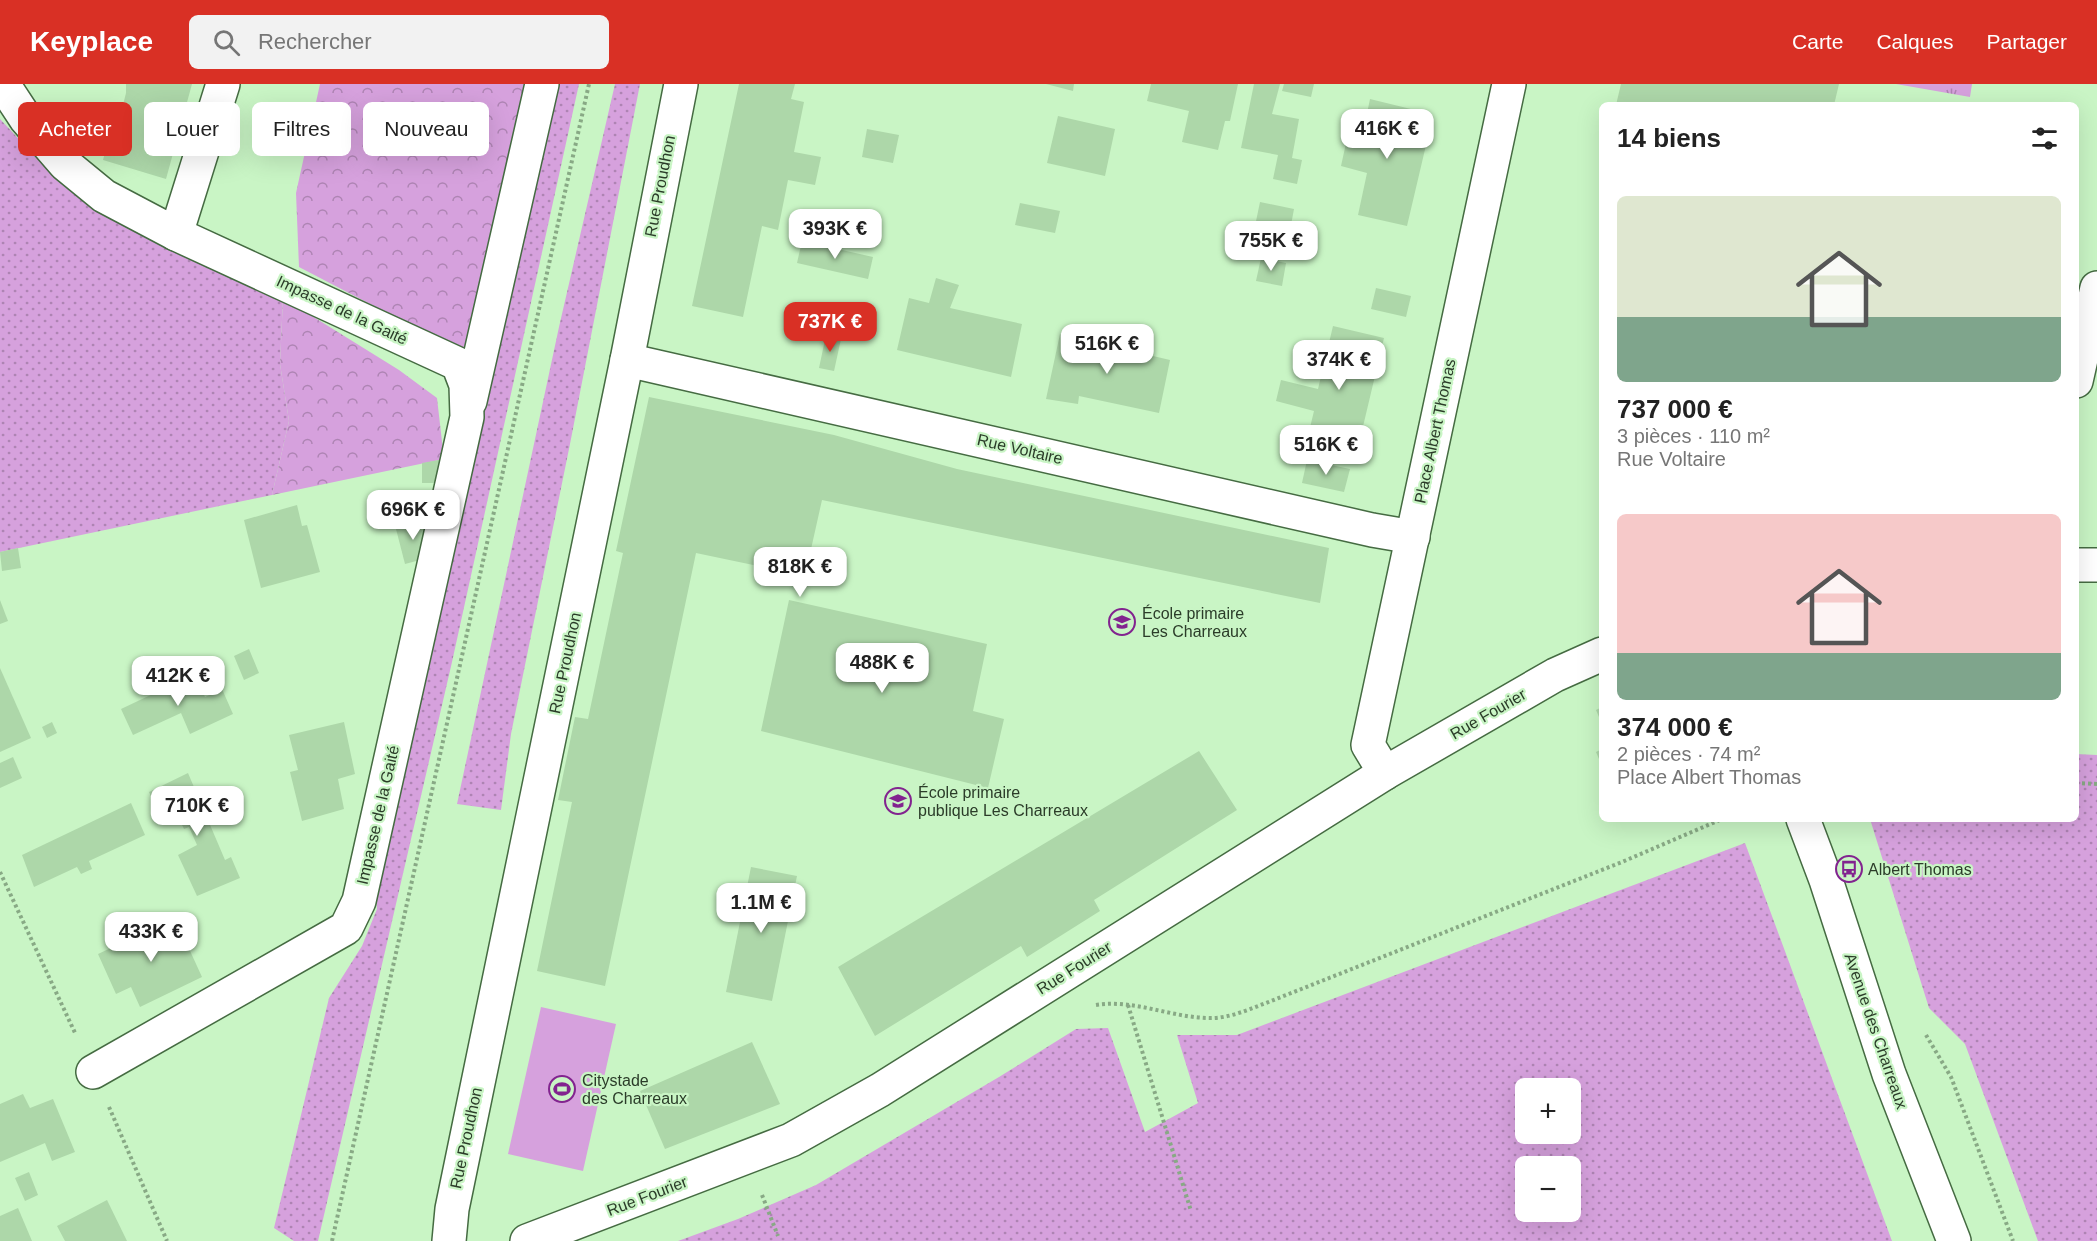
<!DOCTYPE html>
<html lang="fr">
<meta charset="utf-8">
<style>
body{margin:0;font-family:Helvetica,sans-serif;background:#f2f2f2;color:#222;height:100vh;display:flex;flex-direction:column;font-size:22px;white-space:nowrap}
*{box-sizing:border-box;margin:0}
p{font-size:20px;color:#767676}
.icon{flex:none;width:33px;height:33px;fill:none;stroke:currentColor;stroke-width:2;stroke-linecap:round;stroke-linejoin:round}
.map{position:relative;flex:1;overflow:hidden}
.details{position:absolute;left:1599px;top:18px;width:480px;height:720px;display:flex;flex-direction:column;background:#fff;border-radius:9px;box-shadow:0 6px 24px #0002}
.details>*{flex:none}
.banner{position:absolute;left:18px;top:18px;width:570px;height:54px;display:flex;gap:12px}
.controls{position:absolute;left:1515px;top:994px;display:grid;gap:12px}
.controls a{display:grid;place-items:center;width:66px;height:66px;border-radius:9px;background:#fff;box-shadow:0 6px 24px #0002;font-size:30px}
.price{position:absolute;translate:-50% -51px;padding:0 14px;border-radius:12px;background:#fff;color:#222;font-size:20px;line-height:39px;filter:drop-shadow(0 2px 3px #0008)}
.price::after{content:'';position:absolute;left:50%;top:36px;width:18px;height:14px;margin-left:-9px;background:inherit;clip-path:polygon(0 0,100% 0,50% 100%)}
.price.selected{background:#d93025;color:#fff}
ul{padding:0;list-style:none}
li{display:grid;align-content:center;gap:12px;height:318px;padding:0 18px}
li span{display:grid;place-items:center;height:186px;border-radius:9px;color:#555}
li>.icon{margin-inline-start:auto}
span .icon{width:108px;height:108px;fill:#fffc;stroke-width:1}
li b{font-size:26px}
h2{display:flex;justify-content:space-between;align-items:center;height:72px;padding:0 18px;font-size:26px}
.pill{padding:0 21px;border-radius:9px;background:#fff;box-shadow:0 6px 24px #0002;font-size:21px;line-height:54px}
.pill.selected{background:#d93025;color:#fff}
header{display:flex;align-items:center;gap:36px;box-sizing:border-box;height:84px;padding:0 30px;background:#d93025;color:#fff}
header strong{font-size:28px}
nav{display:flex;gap:33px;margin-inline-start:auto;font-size:21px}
.search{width:420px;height:54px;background:#f2f2f2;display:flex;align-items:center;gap:15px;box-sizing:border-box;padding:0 21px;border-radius:9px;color:#767676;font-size:22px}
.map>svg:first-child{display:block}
.grass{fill:url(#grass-dots);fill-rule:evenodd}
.forest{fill:url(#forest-crowns)}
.park{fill:url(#park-tufts)}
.pitch{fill:#d6a1dd}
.building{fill:#add7a9}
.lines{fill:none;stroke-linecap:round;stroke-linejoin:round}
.minor-casing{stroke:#456b42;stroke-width:36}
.secondary-casing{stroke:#456b42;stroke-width:36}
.path{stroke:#88a985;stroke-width:4;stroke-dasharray:3 3;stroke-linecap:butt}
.minor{stroke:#fff;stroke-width:33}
.secondary{stroke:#fff;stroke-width:33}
.labels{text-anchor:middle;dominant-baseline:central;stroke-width:4.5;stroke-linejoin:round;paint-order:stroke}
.street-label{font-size:16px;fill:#2b3c29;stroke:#c9f5c5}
.poi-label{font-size:16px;fill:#2b3c29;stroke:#c9f5c5;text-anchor:start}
</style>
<header>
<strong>Keyplace</strong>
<div class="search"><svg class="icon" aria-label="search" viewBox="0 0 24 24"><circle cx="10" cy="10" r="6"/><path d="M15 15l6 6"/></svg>Rechercher</div>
<nav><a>Carte</a><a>Calques</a><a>Partager</a></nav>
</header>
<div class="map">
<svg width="2097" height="1157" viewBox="0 0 2097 1157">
<defs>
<pattern id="grass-dots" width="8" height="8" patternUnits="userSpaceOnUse" patternTransform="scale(1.5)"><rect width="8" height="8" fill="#d6a1dd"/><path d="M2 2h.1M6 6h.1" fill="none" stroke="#ae84b3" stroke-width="1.8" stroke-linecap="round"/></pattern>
<pattern id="forest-crowns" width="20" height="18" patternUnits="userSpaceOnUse" patternTransform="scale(1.5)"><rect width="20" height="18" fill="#d6a1dd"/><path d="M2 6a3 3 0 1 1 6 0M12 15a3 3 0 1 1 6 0" fill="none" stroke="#ae84b3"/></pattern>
<pattern id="park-tufts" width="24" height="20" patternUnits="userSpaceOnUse" patternTransform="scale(1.5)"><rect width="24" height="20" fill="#d6a1dd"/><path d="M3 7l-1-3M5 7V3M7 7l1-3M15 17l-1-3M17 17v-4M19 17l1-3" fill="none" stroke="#ae84b3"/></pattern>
</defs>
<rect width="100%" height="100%" fill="#c9f5c5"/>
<g class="grass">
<path d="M 555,0 L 579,0 L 452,578 L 318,1157 L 294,1157 L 274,1144 L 329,914 L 362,862 L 377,825 L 375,797 Z"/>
<path d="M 615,0 L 640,0 L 570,360 L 511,650 L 501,726 L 457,720 L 559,243 Z"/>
<path d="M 0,35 L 43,81 L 80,110 L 283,214 L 280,280 L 289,337 L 272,411 L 0,468 Z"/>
<path d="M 2076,670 L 2097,671 L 2097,1157 L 2038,1157 L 1965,960 L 1929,924 L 1870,735 L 2076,735 Z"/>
<path d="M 1745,759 L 1892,1157 L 678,1157 L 738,1135 L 816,1101 L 999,993 L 1076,945 L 1108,944 L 1145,1048 L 1198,1019 L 1177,951 L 1237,951 ZM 1526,1005 L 1570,1005 L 1570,1050 L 1526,1050 ZM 1526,1083 L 1570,1083 L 1570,1128 L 1526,1128 Z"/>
</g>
<g class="forest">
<path d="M 320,0 L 524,0 L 468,271 L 299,183 L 296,109 Z"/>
<path d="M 283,214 L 399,286 L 437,314 L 444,375 L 272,411 L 289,337 L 280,280 Z"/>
</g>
<path class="park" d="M 1896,0 L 1972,0 L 1970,13 Z"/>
<path class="pitch" d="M 541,923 L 616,940 L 583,1087 L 508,1070 Z"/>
<g class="building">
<path d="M 126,0 L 192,0 L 166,95 L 103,76 L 116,27 L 121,29 L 126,9 Z"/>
<path d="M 739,0 L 795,0 L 791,15 L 804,18 L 794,68 L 821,73 L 815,101 L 788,96 L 778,146 L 762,142 L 743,233 L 692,222 Z"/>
<path d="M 1046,0 L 1074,0 L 1073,7 Z"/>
<path d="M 1151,0 L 1238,0 L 1230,37 L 1225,37 L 1218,66 L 1182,58 L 1189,27 L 1147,17 Z"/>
<path d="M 1254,0 L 1280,0 L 1272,30 L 1299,35 L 1292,74 L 1302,76 L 1297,100 L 1273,95 L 1278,71 L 1241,64 Z"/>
<path d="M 1284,0 L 1314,0 L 1311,13 L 1282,7 Z"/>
<path d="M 1621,0 L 1839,0 L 1834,21 L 1616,21 Z"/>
<path d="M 1370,15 L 1423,28 L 1418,54 L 1427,57 L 1407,142 L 1358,131 L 1367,89 L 1341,82 L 1350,41 L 1364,44 Z"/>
<path d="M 1058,32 L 1115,45 L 1105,92 L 1047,79 Z"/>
<path d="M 867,45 L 899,51 L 893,79 L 862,73 Z"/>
<path d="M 1260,118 L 1294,125 L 1285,173 L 1250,166 Z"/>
<path d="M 1020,119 L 1060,127 L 1055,149 L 1015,141 Z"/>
<path d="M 802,157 L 873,173 L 868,195 L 797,179 Z"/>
<path d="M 1261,174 L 1286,179 L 1282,202 L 1256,197 Z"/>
<path d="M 936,194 L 959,201 L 950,224 L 1022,240 L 1011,293 L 897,266 L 909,214 L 929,219 Z"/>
<path d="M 1376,204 L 1411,212 L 1406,233 L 1371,225 Z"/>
<path d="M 1333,242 L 1384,254 L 1356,372 L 1306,360 L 1314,327 L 1276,317 L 1281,296 L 1318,305 Z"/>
<path d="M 1060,250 L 1170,276 L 1159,329 L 1079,312 L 1078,320 L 1046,315 Z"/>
<path d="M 826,251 L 841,255 L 834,287 L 819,284 Z"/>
<path d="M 649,313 L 834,351 L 957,385 L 1329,464 L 1320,519 L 822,416 L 805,492 L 696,469 L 605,902 L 537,887 L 572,718 L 558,716 L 575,633 L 588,635 L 623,469 L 616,467 Z"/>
<path d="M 444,375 L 439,399 L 422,399 L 422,379 Z"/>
<path d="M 1307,376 L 1350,385 L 1344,408 L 1302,399 Z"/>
<path d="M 297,421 L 302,442 L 307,441 L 320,488 L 261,504 L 244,436 Z"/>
<path d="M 429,436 L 420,476 L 405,480 L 396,445 Z"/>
<path d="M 18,464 L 21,484 L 2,487 L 0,468 Z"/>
<path d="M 0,516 L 8,537 L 0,540 Z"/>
<path d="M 789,516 L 987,560 L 973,627 L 1004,635 L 988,704 L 761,647 Z"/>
<path d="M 249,565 L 259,589 L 244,596 L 234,572 Z"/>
<path d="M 0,584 L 31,654 L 0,668 Z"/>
<path d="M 195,590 L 205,613 L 222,605 L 233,630 L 190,650 L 181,629 L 133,651 L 121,625 Z"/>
<path d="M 1602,623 L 1602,640 L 1596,626 Z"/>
<path d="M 52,638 L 57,649 L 47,654 L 42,643 Z"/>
<path d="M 344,638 L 355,690 L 338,695 L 344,725 L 302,737 L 290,688 L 298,686 L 289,651 Z"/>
<path d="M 1602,665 L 1602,682 L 1596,668 Z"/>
<path d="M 1199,667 L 1237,726 L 1094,816 L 1100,827 L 1027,873 L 1021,862 L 875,952 L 838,883 Z"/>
<path d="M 13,673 L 22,694 L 0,704 L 0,679 Z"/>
<path d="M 188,689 L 225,776 L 231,773 L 240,794 L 197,812 L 178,771 L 197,761 L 189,743 L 184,745 L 171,718 L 157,725 L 149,708 Z"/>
<path d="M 131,719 L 145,751 L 89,777 L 92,785 L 81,790 L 77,783 L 34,803 L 22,771 Z"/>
<path d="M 751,783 L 797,792 L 772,917 L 726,908 Z"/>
<path d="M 175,834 L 202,893 L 140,923 L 131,903 L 116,910 L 98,870 Z"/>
<path d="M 752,958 L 780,1020 L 665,1065 L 640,1007 Z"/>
<path d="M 23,1010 L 30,1024 L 53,1015 L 75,1068 L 52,1077 L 45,1059 L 0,1078 L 0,1020 Z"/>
<path d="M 29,1088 L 38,1111 L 25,1117 L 15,1094 Z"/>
<path d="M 107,1116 L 127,1157 L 65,1157 L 57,1142 Z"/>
<path d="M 18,1124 L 32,1157 L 0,1157 L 0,1132 Z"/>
</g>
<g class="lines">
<defs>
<g id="minor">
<path d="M 3,0 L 26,35 L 65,80 L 104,112 L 176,150 L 458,280 L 466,301 L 467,333 L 359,817 L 346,844 L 93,988"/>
<path d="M 176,150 L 223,0"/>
<path d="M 627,276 L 1372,446 L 1413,453"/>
<path d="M 2076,297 L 2097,204"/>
<path d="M 470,317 L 542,0"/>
<path d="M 2076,481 L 2097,481"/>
<path d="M 1385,689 L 1368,661 L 1509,0"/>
<path d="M 449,1157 L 452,1125 L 627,276 L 681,0"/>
</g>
<g id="secondary">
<path d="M 1803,735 L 1826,796 L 1889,990 L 1954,1157"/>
<path d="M 527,1157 L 791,1056 L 880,1006 L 1385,689 L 1555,591 L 1602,570"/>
</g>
</defs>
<use href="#minor" class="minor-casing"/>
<use href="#secondary" class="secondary-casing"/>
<g class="path">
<path d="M 2076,699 L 2097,700"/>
<path d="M 0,788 L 76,951"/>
<path d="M 1096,921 C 1133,915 1170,933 1207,934 C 1228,935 1247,926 1266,919 L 1622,778 L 1722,735"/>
<path d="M 1128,921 L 1191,1127"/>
<path d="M 1926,951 L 1951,993 L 2013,1157"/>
<path d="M 109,1023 L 167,1157"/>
<path d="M 762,1111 L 778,1152"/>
<path d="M 332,1157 L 589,0"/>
</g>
<use href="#minor" class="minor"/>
<use href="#secondary" class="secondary"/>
</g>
<defs>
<symbol id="school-ring" viewBox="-11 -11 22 22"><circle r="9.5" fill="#c9f5c5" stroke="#82238f" stroke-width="1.5"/><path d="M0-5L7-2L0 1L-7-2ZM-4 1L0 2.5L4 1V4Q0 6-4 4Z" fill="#82238f"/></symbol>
<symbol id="bus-ring" viewBox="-11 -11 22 22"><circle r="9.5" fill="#c9f5c5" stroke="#82238f" stroke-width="1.5"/><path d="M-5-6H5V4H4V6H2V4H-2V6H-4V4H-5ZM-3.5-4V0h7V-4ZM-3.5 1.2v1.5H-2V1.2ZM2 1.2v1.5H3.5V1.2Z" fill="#82238f"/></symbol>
<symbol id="stadium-ring" viewBox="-11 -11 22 22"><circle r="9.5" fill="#c9f5c5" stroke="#82238f" stroke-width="1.5"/><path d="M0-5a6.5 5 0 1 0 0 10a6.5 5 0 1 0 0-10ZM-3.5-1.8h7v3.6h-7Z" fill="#82238f"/></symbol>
</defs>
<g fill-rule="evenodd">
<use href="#school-ring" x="1107" y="523" width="30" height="30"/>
<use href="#school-ring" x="883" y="702" width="30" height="30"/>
<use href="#bus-ring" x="1834" y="770" width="30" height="30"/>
<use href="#stadium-ring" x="547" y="990" width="30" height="30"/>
</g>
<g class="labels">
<g class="street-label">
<text transform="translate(660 102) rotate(-79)">Rue Proudhon</text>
<text transform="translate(342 226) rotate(25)">Impasse de la Gaité</text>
<text transform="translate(1435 347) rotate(-78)">Place Albert Thomas</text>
<text transform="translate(1020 365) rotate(13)">Rue Voltaire</text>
<text transform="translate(565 579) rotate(-78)">Rue Proudhon</text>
<text transform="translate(1488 630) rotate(-30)">Rue Fourier</text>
<text transform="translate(378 731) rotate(-77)">Impasse de la Gaité</text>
<text transform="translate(1074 884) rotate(-32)">Rue Fourier</text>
<text transform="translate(1876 947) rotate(71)">Avenue des Charreaux</text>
<text transform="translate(466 1054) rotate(-78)">Rue Proudhon</text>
<text transform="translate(647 1112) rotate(-21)">Rue Fourier</text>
</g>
<g class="poi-label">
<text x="1142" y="529">École primaire<tspan x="1142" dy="18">Les Charreaux</tspan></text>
<text x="918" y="708">École primaire<tspan x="918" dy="18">publique Les Charreaux</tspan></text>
<text x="1868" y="785">Albert Thomas</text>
<text x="582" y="996">Citystade<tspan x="582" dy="18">des Charreaux</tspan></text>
</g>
</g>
</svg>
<div class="controls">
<a>+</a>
<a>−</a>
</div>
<b class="price" style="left:1387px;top:76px">416K €</b>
<b class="price" style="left:835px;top:176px">393K €</b>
<b class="price" style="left:1271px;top:188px">755K €</b>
<b class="price selected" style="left:830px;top:269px">737K €</b>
<b class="price" style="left:1107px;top:291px">516K €</b>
<b class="price" style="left:1339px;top:307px">374K €</b>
<b class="price" style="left:1326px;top:392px">516K €</b>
<b class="price" style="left:413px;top:457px">696K €</b>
<b class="price" style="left:800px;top:514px">818K €</b>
<b class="price" style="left:882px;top:610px">488K €</b>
<b class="price" style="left:178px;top:623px">412K €</b>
<b class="price" style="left:197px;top:753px">710K €</b>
<b class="price" style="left:761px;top:850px">1.1M €</b>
<b class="price" style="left:151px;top:879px">433K €</b>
<div class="banner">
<a class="pill selected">Acheter</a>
<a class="pill">Louer</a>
<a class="pill">Filtres</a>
<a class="pill">Nouveau</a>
</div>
<section class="details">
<h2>14 biens<svg class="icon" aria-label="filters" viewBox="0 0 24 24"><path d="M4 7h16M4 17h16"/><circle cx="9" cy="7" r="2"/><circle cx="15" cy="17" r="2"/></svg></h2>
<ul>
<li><span style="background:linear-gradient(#dfe7d0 65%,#7fa58c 0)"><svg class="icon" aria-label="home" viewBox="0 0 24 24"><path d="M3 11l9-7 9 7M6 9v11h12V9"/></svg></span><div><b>737 000 €</b><p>3 pièces · 110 m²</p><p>Rue Voltaire</p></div></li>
<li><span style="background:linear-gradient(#f6c9c9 75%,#7fa58c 0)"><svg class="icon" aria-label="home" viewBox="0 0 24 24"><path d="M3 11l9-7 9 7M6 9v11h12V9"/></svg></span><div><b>374 000 €</b><p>2 pièces · 74 m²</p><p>Place Albert Thomas</p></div></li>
</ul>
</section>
</div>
